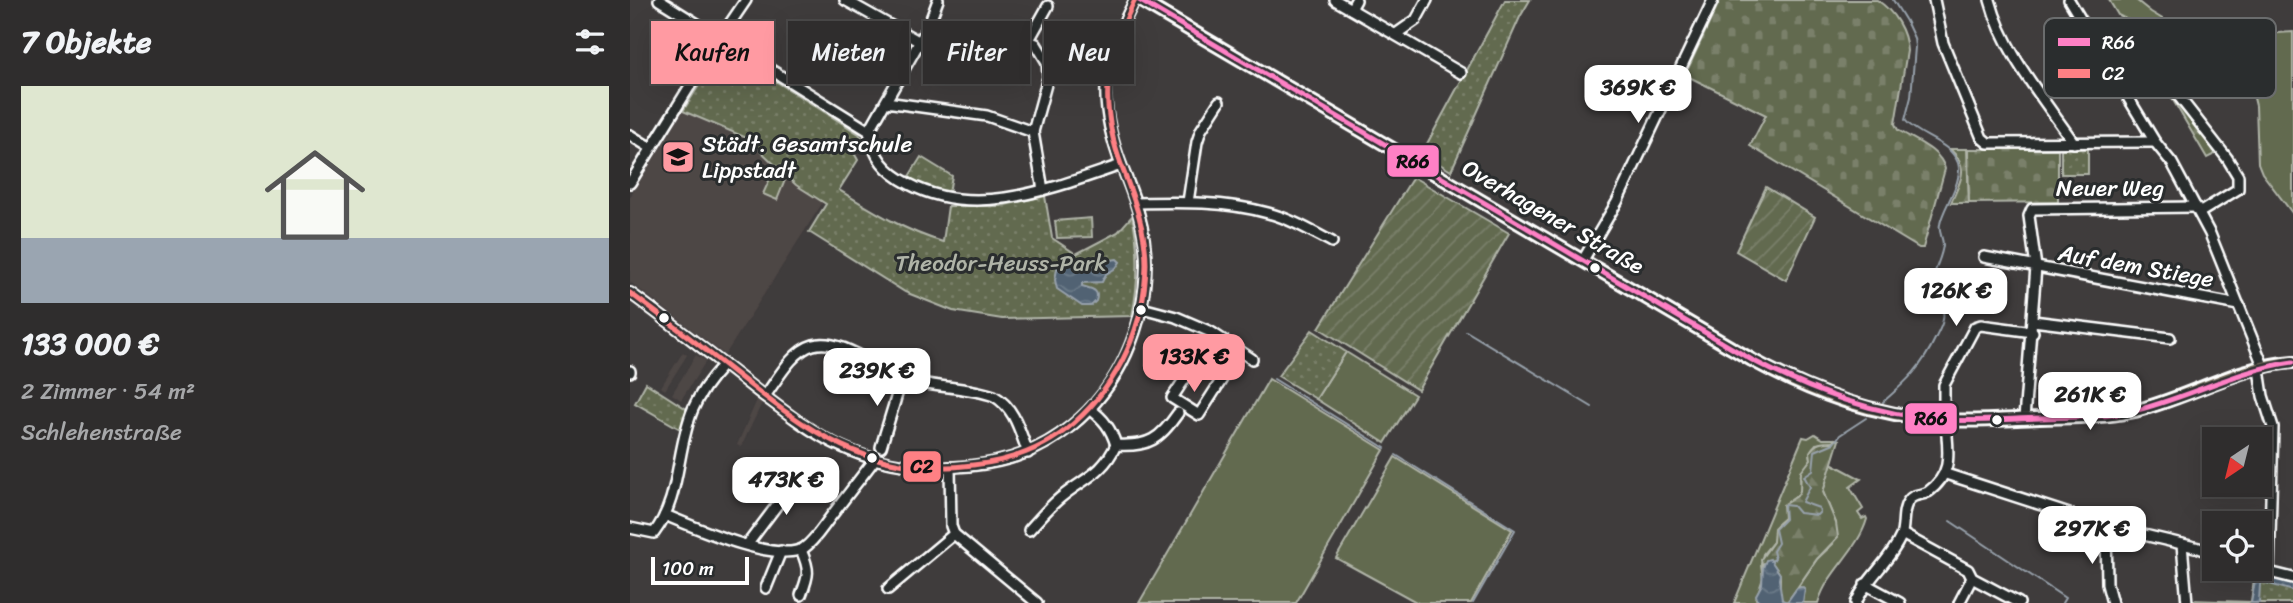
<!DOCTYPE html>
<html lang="de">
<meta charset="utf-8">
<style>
body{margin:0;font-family:Sriracha,sans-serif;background:#3b3939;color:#f1f3f6;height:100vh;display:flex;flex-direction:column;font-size:26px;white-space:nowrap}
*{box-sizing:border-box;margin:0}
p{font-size:23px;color:#a7a8aa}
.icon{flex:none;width:38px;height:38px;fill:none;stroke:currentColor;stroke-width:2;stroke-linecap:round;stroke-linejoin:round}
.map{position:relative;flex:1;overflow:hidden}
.sheet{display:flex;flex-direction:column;background:#2f2d2d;width:630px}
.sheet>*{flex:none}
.guide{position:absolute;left:21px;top:21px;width:665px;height:63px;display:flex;gap:14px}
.needle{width:46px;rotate:215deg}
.fabs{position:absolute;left:1572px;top:427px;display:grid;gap:14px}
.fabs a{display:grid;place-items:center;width:70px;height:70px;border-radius:0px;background:#2f2d2d;box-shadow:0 7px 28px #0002,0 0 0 2px #4a4949;font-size:35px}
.scale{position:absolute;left:21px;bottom:18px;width:98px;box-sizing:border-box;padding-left:7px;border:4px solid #fff;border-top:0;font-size:19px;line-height:24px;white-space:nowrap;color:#fff;-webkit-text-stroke:5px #2a2d2e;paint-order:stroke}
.price{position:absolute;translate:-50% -60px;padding:0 16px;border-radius:14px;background:#fff;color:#222;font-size:23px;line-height:46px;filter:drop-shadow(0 2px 4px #0008)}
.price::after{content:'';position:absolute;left:50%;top:42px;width:21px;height:16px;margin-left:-10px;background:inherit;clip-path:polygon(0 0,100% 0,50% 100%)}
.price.selected{background:#ff9aa2;color:#111}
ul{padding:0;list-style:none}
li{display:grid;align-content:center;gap:14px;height:371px;padding:0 21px}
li+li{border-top:2px solid #4a4949}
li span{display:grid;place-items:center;height:217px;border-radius:0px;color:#555}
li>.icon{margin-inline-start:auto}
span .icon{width:126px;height:126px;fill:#fffc;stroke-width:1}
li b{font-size:30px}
h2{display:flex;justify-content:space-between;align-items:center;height:84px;padding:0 21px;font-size:30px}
.tag{padding:0 24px;border-radius:0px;background:#2f2d2d;box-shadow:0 7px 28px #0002,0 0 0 2px #4a4949;font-size:24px;line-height:63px}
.tag.selected{background:#ff9aa2;color:#111}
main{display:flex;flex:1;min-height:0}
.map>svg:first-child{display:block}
.built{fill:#4e4645}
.grass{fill:#626a50;stroke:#b0b4a8;stroke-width:2}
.forest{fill:url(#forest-firs);stroke:#b0b4a8;stroke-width:2}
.cemetery{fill:url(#cemetery-stones);stroke:#b0b4a8;stroke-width:2}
.park{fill:url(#park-dots);stroke:#b0b4a8;stroke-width:2}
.garden{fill:url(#garden-furrows);stroke:#b0b4a8;stroke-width:2}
.water{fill:url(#water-waves);stroke:#97a1ab;stroke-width:2}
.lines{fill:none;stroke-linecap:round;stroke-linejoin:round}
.stream{stroke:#97a1ab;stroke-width:2}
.minor-casing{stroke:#fff;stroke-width:14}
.major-casing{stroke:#fff;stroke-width:16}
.minor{stroke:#2a2d2e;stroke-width:9}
.major{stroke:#746a5a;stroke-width:10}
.bus-1-casing{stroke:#2a2d2e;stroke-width:10}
.bus-2-casing{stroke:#2a2d2e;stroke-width:10}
.bus-1{stroke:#ff80c5;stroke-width:5}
.bus-2{stroke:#ff8084;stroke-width:5}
.bus-dot{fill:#fff;stroke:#2a2d2e;stroke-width:2.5}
.labels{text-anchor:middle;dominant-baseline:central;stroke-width:6;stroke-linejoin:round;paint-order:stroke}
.poi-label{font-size:23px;fill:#fff;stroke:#2a2d2e;text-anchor:start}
.street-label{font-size:23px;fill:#fff;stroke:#2a2d2e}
.park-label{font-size:23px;fill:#b0b4a8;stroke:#2a2d2e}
.key{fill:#2a2d2e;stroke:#6a6c6d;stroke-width:2}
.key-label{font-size:19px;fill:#fff}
.line-badge{stroke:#2a2d2e;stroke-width:2.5}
.pale-badge-label{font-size:19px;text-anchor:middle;font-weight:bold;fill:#111}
</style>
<main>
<section class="sheet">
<h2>7 Objekte<svg class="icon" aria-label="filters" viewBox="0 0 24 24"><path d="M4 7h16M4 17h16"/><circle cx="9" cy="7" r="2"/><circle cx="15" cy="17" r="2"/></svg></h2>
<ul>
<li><span style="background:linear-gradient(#dfe7d0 70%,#9aa5b1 0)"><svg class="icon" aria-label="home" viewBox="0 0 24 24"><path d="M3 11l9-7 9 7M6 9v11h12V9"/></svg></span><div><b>133 000 €</b><p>2 Zimmer · 54 m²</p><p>Schlehenstraße</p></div></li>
</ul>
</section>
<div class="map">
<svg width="1663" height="603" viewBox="0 0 1663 603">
<defs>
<pattern id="forest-firs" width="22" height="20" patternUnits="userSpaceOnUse" patternTransform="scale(1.75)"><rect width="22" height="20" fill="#626a50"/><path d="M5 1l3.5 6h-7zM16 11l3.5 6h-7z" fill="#7a806a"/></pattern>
<pattern id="cemetery-stones" width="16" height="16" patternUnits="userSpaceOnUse" patternTransform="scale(1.75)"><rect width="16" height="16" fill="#626a50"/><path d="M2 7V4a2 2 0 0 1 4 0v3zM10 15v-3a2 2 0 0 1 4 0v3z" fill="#7a806a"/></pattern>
<pattern id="park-dots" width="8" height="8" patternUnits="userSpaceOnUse" patternTransform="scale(1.75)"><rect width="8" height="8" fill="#626a50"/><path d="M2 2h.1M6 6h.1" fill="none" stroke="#7a806a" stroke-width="1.8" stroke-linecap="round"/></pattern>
<pattern id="garden-furrows" width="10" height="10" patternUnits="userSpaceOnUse" patternTransform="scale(1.75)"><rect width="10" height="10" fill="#626a50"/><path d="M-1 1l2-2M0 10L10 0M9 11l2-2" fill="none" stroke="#7a806a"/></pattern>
<pattern id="water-waves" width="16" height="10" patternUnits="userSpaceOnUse" patternTransform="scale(1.75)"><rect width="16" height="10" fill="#516273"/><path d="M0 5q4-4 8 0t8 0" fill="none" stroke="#6b7a88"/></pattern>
</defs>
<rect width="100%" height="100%" fill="#3f3c3c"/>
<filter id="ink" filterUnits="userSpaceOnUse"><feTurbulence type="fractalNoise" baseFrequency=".0143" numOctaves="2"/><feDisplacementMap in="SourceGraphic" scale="14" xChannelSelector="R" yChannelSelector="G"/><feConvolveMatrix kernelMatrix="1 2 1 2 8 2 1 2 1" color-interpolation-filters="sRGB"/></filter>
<g filter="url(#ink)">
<g class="built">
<path d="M 53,111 L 117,138 L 166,185 L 193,202 L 95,355 L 0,282 L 0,197 Z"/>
<path d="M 53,352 L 57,355 L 35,390 L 31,387 Z"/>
<path d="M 66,355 L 76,361 L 51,400 L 42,394 Z"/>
<path d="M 127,400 L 132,403 L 111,447 L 107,445 Z"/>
</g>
<g class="grass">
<path d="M 1479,0 L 1506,0 L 1521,12 L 1564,38 L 1663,32 L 1663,214 L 1632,173 L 1628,163 L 1626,106 L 1620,82 L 1488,15 Z"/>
<path d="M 142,174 L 155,180 L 147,200 L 133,194 Z"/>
<path d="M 716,352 L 785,395 L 755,443 L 686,399 Z"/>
<path d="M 639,379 L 754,450 L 666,603 L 509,603 Z"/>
<path d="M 1185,434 L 1193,439 L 1205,439 L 1203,442 L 1186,444 L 1180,452 L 1181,459 L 1170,477 L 1171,491 C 1164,500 1153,505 1154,518 L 1148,523 L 1143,542 L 1133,554 L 1131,564 L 1133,578 L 1126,599 L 1128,603 L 1104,603 L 1173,437 L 1178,438 Z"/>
<path d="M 765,457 L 882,530 L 841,603 L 788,603 L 706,558 Z"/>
<path d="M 1201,463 L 1231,479 L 1220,487 L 1233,509 L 1228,513 L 1232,519 L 1236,517 L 1237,519 C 1228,551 1198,570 1188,603 L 1173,603 L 1175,589 L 1170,587 L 1167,588 L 1187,559 L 1203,544 L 1206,523 L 1193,492 Z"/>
</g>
<g class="forest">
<path d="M 1530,78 L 1589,152 L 1577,158 Z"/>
<path d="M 1320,149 L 1337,149 L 1339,203 L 1321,203 C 1330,181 1341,168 1320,149 Z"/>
<path d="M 1205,439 L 1209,440 L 1193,492 L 1206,523 L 1208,537 L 1187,559 L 1158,601 L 1154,602 L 1150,597 L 1150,574 L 1141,561 L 1134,563 L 1133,568 L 1131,559 L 1143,542 L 1144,528 L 1154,518 L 1153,505 L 1167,496 L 1170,491 L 1171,472 L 1181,459 L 1180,452 C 1185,442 1193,442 1203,442 Z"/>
</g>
<g class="cemetery">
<path d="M 1090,0 L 1247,0 C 1264,11 1276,31 1277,51 L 1265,124 L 1268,130 C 1284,140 1311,150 1315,169 L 1293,248 L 1289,248 L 1120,146 L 1136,115 L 1055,75 Z"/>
<path d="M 1338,149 L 1428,149 L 1428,202 L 1339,203 Z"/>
</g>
<g class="park">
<path d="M 875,0 L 900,0 L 890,17 L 821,171 L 792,153 Z"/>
<path d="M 95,49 L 229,134 L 233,139 L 224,153 L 228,160 L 209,190 C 243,211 275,231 313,242 L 318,206 L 370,206 L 415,196 L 422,238 L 446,254 L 488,232 L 502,216 C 510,250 509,282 502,316 L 372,319 L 323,311 L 275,292 L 179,232 L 196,204 L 166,185 L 117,138 L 53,111 L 90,52 Z"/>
<rect x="1431" y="149" width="27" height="25"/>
<path d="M 291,157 L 322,176 L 319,193 L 301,189 L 278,178 Z"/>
<path d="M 461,218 L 462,237 L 427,238 L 425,221 Z"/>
<path d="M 682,330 L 716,352 L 686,399 L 648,376 Z"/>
<path d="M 16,383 L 58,410 L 52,430 L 5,403 Z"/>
<path d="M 1625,571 L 1663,581 L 1663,603 L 1561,603 L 1560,600 L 1621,602 Z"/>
</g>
<g class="garden">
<path d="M 783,177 L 879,233 L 788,390 L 689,328 Z"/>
<path d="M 1136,187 L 1185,217 L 1156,280 L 1106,251 Z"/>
</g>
<g class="water">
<path d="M 446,259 L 447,263 L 455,263 L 463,266 C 469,262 479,260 487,259 L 490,262 L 486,268 L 476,274 L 472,282 L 452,283 L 452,286 C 461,289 470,289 466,301 L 461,306 L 452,306 L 427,289 L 425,280 L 428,263 Z"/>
<path d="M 1140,559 L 1150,574 L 1149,579 L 1152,600 L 1157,602 L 1167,588 L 1173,587 L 1175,589 L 1173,603 L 1128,603 L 1126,595 L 1132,584 L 1133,568 L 1136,560 Z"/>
<path d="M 1630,574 L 1663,583 L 1663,591 L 1633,582 L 1630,585 L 1629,603 L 1621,603 L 1625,581 Z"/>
</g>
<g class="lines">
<g class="stream">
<path d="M 836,331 L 962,407"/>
<path d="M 644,379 L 755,448"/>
<path d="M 1253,402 C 1277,381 1292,367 1306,337 C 1310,329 1315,320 1313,311 C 1311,301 1302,292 1303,281 C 1304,269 1312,257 1313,245 C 1313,237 1308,232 1310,224 C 1313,207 1334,181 1328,163 C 1320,141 1288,137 1275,120 L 1281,97 L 1285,47 L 1284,38 L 1276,21 L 1263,0"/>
<path d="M 766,455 L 885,530 L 843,603"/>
<path d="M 1320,521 L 1435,598 L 1432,603"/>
<path d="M 1141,561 L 1145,559 L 1143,551 L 1148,543 L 1145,529 L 1155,519 L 1154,505 L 1163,506 L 1169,513 L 1187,515 L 1190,512 L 1189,508 L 1172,502 L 1180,487 L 1174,476 L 1183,470 L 1185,451 L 1204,443 L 1210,435 L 1236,418"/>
</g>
<defs>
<g id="minor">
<path d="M 29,0 L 239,131 C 243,157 256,172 279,184 C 346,220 425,187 491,165"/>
<path d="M 215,0 L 290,42"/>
<path d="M 705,0 L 831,73"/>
<path d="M 1304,0 L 1313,43 L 1352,138 L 1358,143 L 1525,142"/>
<path d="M 1360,0 C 1374,53 1413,98 1444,143"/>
<path d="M 1439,0 L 1525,142 L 1542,163 L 1580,234 L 1634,368"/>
<path d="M 721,9 L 726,0"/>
<path d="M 298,27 L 389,37 L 406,44 L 417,62 L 418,77 L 403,132"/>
<path d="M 766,34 L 786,20 L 797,0"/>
<path d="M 399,40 L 418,6"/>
<path d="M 1484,75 L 1515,60 L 1521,61 L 1597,158 L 1608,176 L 1608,189 L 1569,213"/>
<path d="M 256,102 L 357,116 L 403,132 L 413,190"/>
<path d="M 239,131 L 298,27 L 308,0"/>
<path d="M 0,135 L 21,148"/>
<path d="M 0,183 L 84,47 L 116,0"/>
<path d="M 558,202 L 567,142 L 571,130 L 589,102"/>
<path d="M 507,203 C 551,202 595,201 638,213 C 661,219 681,231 702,242"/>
<path d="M 1354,257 L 1609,305"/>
<path d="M 953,260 L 987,202 L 1083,0"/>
<path d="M 0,293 C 44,325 87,359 130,393 C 159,414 186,437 219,450 C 257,466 298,470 339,466 C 378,462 410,451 441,426 C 490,387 515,326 516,264 C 516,228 505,199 492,167 C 466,99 472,63 505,0"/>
<path d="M 512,308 L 546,317 L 581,332 L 622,359"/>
<path d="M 1403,321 L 1540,338"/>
<path d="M 584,334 L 542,398 L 569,415 L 610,351"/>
<path d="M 1629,369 L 1633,396 L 1643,427 L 1639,572"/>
<path d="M 0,372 L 0,371"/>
<path d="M 135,396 C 147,380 162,351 183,345 C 208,337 245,366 268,376 C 298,389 334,385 364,396 C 385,408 390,432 398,453"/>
<path d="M 1314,408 L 1314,385 L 1345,327 L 1351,325 L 1403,332"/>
<path d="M 460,409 C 474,419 481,429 486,445 C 519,447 530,439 548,413"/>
<path d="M 1394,419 L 1406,267 L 1399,216 L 1402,209 L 1566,207"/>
<path d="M 251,447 L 272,378"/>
<path d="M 320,467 L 321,526 L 324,534 L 407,603"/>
<path d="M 1316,474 L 1476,526 L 1569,548 L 1584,554"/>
<path d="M 35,515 C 64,527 147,564 174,548 C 184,541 192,528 199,519 C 214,499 230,479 245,459"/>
<path d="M 1476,526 L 1477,584 L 1482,603"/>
<path d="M 0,528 L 24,533 C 51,498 46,449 63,409 C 70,392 81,378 94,364"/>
<path d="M 399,530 C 409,519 419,507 430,498 C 454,478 472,475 486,445"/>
<path d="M 1272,534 L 1338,570 L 1342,578 L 1389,603"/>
<path d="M 1552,544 L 1557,603"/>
<path d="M 117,545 L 159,489 L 168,471"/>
<path d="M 171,550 C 180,570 179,575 171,595"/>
<path d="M 1627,569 L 1663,578"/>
<path d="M 1235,584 L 1270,603"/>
<path d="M 136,588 L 151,551"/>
<path d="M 258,589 L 324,534"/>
<path d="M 1226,603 C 1236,578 1260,562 1271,536 C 1275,525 1271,510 1279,500 C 1284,493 1291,496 1298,492 C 1324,473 1318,452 1316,424 L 1314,420"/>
<path d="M 1329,603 L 1342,578"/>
</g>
<path id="major" d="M 509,0 L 1122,360 C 1182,393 1244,416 1314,420 C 1346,422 1378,419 1410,418 C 1439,417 1471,418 1500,412 C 1555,400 1606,366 1663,362"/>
</defs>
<use href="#minor" class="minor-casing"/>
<use href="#major" class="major-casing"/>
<use href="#minor" class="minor"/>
<use href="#major" class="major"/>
<defs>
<path id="bus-1" d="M 509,0 L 1122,360 C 1183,392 1245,415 1314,420 C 1346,422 1378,419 1410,418 C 1440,417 1471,418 1500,412 C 1556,399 1606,370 1663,362"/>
<path id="bus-2" d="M 0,293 C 34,318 68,344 101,370 C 178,431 239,479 343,465 C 380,461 416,448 444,423 C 490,382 515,325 516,264 C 516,230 504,199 492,167 C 468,102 475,61 505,0"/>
</defs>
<use href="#bus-1" class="bus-1-casing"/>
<use href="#bus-2" class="bus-2-casing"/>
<use href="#bus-1" class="bus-1"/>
<use href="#bus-2" class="bus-2"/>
</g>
</g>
<defs>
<symbol id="school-square" viewBox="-11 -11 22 22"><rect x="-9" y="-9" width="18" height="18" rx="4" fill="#ff9aa2" stroke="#2a2d2e"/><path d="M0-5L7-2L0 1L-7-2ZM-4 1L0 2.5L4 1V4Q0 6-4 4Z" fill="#111"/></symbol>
</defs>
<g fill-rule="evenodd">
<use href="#school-square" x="29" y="138" width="38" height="38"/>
</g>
<g class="bus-dot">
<circle cx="965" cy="268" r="6"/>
<circle cx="511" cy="310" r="6"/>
<circle cx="34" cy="318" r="6"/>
<circle cx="1367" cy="420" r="6"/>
<circle cx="242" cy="458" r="6"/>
</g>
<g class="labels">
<g class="poi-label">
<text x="72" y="144">Städt. Gesamtschule<tspan x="72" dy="26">Lippstadt</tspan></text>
</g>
<g class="street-label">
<text x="1480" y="188">Neuer Weg</text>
<text transform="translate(923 217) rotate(30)">Overhagener Straße</text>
<text transform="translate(1506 266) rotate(10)">Auf dem Stiege</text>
</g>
<g class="park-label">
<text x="371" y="263">Theodor-Heuss-Park</text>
</g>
</g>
<rect x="1414" y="18" width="232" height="80" rx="10" class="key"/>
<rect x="1428" y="38" width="32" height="8" fill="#ff80c5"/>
<rect x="1428" y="69" width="32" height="9" fill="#ff8084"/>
<g class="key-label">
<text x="1472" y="49">R66</text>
<text x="1472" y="80">C2</text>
</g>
<g class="line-badge">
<rect x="756" y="144" width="54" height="34" rx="7" fill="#ff80c5"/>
<rect x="1274" y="402" width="54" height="33" rx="7" fill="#ff80c5"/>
<rect x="272" y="450" width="40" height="33" rx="7" fill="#ff8084"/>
</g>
<g class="pale-badge-label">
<text x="783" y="168">R66</text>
<text x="1301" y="425">R66</text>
<text x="292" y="473">C2</text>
</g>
</svg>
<div class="fabs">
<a><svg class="needle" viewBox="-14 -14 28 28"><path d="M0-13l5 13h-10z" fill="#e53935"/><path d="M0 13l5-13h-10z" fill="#a7a8aa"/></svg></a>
<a><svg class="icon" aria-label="locate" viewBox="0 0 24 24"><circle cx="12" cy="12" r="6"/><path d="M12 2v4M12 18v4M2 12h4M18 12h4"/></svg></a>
</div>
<div class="scale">100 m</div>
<b class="price" style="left:1008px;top:125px">369K €</b>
<b class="price" style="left:1326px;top:328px">126K €</b>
<b class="price selected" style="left:564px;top:394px">133K €</b>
<b class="price" style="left:247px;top:408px">239K €</b>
<b class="price" style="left:1460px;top:432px">261K €</b>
<b class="price" style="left:156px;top:517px">473K €</b>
<b class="price" style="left:1462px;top:566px">297K €</b>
<div class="guide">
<a class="tag selected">Kaufen</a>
<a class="tag">Mieten</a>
<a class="tag">Filter</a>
<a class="tag">Neu</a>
</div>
</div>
</main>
